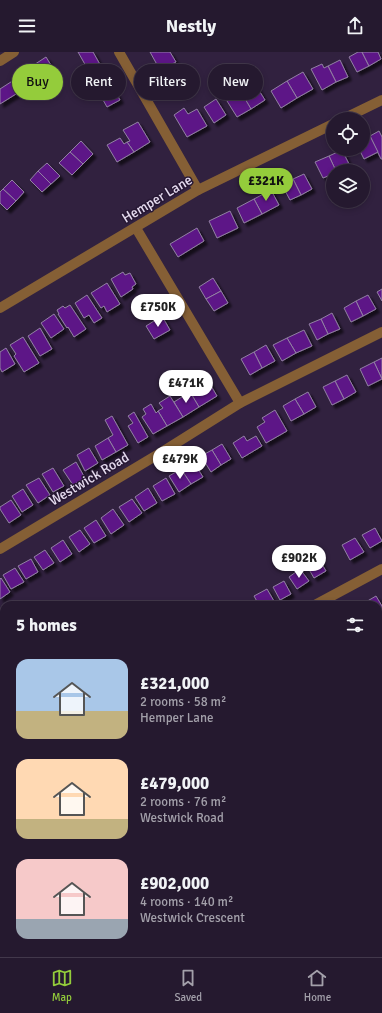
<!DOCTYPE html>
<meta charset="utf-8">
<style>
body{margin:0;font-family:Signika,sans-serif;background:#31263b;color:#f1f3f6;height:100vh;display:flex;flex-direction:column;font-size:15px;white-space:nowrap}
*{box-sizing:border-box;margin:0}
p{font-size:13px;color:#a3a0aa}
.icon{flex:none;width:22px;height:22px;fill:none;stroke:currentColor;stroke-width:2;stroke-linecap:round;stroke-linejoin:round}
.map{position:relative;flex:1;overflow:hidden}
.details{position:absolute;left:0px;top:549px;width:382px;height:356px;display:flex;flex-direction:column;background:#25192f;border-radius:12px 12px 0 0;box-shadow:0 2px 6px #0003,0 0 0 1px #42384b}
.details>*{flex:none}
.top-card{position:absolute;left:12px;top:12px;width:358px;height:36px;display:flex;gap:8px}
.buttons{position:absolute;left:326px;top:60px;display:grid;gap:8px}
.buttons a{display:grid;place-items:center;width:44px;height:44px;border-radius:50%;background:#25192f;box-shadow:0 2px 6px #0003,0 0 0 1px #42384b;font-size:20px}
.price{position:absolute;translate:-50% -34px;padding:0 9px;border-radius:14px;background:#fff;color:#222;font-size:13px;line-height:26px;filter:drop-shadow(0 1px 2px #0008)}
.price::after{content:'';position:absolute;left:50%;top:24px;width:12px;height:9px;margin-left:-6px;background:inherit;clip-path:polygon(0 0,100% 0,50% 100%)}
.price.active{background:#94cc3b;color:#111}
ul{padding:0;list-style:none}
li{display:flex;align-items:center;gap:12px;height:100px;padding:0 16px}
li span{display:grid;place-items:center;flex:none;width:112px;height:80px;border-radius:12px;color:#555}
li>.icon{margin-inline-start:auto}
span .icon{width:48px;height:48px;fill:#fffc;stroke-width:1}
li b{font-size:17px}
h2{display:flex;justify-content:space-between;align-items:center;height:48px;padding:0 16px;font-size:17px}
.tag{padding:0 14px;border-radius:18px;background:#25192f;box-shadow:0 2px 6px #0003,0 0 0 1px #42384b;font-size:14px;line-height:36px}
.tag.active{background:#94cc3b;color:#111}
header{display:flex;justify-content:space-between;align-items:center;height:52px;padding:0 16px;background:#25192f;font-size:18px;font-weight:700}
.menu{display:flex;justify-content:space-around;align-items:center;height:56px;border-top:1px solid #42384b;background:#25192f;font-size:11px;color:#a3a0aa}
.menu a{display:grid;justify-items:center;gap:2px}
.menu .active{color:#94cc3b}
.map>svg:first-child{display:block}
.green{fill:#7d3344}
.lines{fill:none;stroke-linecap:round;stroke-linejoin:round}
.stream{stroke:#4a6620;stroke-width:4.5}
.building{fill:#5d1987;stroke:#9280a3;filter:url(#shadow)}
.street{stroke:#855f35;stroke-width:10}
.labels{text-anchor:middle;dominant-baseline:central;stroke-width:3;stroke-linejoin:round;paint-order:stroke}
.street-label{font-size:14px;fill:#e5dbef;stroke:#271834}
</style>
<header><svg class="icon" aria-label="menu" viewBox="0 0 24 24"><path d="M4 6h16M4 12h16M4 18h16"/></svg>Nestly<svg class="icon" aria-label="share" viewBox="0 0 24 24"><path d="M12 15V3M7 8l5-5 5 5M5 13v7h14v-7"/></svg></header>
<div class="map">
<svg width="382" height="905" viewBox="0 0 382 905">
<defs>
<filter id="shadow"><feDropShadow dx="3.5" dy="3.5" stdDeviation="1" flood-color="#0009"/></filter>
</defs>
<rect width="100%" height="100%" fill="#31213f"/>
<path class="green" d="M 382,687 L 382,905 L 257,905 L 257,901 L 378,901 L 378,690 Z"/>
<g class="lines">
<path class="stream" d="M 359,901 L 362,905"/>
</g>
<g class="building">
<path d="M 78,0 L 93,0 L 102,16 L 91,23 Z"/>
<path d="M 150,0 L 170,0 L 176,10 L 160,18 Z"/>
<path d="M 358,0 L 362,0 L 369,14 L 357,20 L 349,5 Z"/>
<path d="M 362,0 L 378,0 L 381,7 L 369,14 Z"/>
<path d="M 46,5 L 54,18 L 34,31 L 26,18 Z"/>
<path d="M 340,8 L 348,25 L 336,30 L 328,14 Z"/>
<path d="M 322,12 L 324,16 L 328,14 L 336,30 L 322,38 L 311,17 Z"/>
<path d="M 104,19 L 111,32 L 98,39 L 91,26 Z"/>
<path d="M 303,20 L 313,37 L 297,46 L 287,29 Z"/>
<path d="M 17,26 L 24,37 L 0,52 L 0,37 Z"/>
<path d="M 287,29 L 297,46 L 281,56 L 271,39 Z"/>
<path d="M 111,32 L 120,48 L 107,55 L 98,39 Z"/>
<path d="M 255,32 L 265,48 L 251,57 L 241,40 Z"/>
<path d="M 241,40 L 251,57 L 237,65 L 227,49 Z"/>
<path d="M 216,47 L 226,63 L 214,71 L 204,55 Z"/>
<path d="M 184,56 L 188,62 L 197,57 L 207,74 L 187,85 L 174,63 Z"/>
<path d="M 138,70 L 150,90 L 134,100 L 127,90 L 130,89 L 123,78 Z"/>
<path d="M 379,79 L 382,85 L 382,107 L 381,107 L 370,84 Z"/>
<path d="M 370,84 L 378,100 L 364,107 L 359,97 L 363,97 L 363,87 Z"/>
<path d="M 120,86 L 124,92 L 127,90 L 134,100 L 117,110 L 107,93 Z"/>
<path d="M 81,89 L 93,102 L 83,112 L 70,100 Z"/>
<path d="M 342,98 L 350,114 L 339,119 L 336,119 L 329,104 Z"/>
<path d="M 70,100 L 83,112 L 72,123 L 59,111 Z"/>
<path d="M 329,104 L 336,119 L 333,119 L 333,122 L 323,126 L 315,110 Z"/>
<path d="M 47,111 L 60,124 L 51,132 L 38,119 Z"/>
<path d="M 38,119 L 51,132 L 42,140 L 30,128 Z"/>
<path d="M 304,122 L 312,137 L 301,143 L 293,127 Z"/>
<path d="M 293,127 L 301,143 L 290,148 L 282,133 Z"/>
<path d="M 12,128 L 24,140 L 16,149 L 3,137 Z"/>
<path d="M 3,137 L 16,149 L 7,158 L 0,151 L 0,140 Z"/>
<path d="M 271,138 L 279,153 L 262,162 L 254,147 Z"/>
<path d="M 254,147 L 262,162 L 244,171 L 237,156 Z"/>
<path d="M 230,159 L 238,176 L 217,186 L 209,169 Z"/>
<path d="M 197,176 L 204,189 L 178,205 L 170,192 Z"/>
<path d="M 123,220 L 125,223 L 130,221 L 136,232 L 132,235 L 133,237 L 121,245 L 111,227 Z"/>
<path d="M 213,226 L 221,239 L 206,247 L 199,235 Z"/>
<path d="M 107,231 L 120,252 L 107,260 L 104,254 L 101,256 L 91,241 Z"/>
<path d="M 382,237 L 382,249 L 377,240 Z"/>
<path d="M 221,239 L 228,251 L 214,259 L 206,247 Z"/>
<path d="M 87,243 L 102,266 L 94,271 L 89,263 L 84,266 L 75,251 Z"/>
<path d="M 368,243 L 376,257 L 363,264 L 356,249 Z"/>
<path d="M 356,249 L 363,264 L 351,270 L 344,256 Z"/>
<path d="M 70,253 L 86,277 L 74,285 L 68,275 L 67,276 L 58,262 L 59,262 L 57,258 L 63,254 L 65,256 Z"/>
<path d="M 332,261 L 340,277 L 328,282 L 321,267 Z"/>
<path d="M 54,262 L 64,277 L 51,286 L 41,271 Z"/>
<path d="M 162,264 L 170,278 L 154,287 L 146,274 Z"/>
<path d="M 321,267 L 328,282 L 317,288 L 309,272 Z"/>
<path d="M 40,276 L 52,297 L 40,304 L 28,284 Z"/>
<path d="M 304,278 L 312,294 L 296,301 L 287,286 Z"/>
<path d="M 23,285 L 39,311 L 24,320 L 14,304 L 16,302 L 10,293 Z"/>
<path d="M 287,286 L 296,301 L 282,309 L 273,293 Z"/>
<path d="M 266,293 L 275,309 L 262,316 L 254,300 Z"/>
<path d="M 6,296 L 15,312 L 2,320 L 0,316 L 0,300 Z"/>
<path d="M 254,300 L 262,316 L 250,323 L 241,307 Z"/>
<path d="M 382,306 L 382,327 L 374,310 Z"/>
<path d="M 374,310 L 382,327 L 368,334 L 360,317 Z"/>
<path d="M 204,322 L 217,344 L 199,355 L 186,333 Z"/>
<path d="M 347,323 L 356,340 L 344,347 L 335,329 Z"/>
<path d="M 335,329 L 344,347 L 332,353 L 323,335 Z"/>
<path d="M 190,340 L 199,355 L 183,365 L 174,350 Z"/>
<path d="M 308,340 L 316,355 L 304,362 L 295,347 Z"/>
<path d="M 170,344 L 183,365 L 167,374 L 158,359 L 163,356 L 159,351 Z"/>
<path d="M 295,347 L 304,362 L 291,369 L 283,354 Z"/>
<path d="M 151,352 L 156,361 L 158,359 L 167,374 L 153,382 L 142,365 L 146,362 L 143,357 Z"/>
<path d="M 275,358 L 287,379 L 266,391 L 257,375 L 265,370 L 262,366 Z"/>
<path d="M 134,360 L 148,385 L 138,391 L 128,374 L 133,371 L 128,364 Z"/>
<path d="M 112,364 L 128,393 L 116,400 L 108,386 L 113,383 L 105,368 Z"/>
<path d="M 244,384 L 247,389 L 256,384 L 262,394 L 242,406 L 233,391 Z"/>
<path d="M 108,386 L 116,400 L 102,408 L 95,394 Z"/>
<path d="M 222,392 L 231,407 L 221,413 L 212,398 Z"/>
<path d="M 89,396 L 98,411 L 85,419 L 77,403 Z"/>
<path d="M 212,398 L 221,413 L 211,420 L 201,404 Z"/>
<path d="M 193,409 L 203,425 L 191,432 L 181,417 Z"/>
<path d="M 76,410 L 85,426 L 73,433 L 63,418 Z"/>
<path d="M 53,416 L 64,434 L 53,440 L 42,422 Z"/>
<path d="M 181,417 L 191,432 L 179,440 L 169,424 Z"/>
<path d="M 39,426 L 50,443 L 38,451 L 26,433 Z"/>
<path d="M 166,426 L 175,442 L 162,449 L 153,434 Z"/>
<path d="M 148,436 L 157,451 L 144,459 L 135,445 Z"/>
<path d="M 23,437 L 33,453 L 22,460 L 12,444 Z"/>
<path d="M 132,447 L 142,461 L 129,470 L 119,455 Z"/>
<path d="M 11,448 L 21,463 L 9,471 L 0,457 L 0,455 Z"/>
<path d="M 113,457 L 124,473 L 111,482 L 101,466 Z"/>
<path d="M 96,468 L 106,484 L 94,491 L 84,476 Z"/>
<path d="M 375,476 L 382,489 L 370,496 L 362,483 Z"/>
<path d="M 80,478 L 90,492 L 79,500 L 69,485 Z"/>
<path d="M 355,486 L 364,500 L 350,508 L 342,493 Z"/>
<path d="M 63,488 L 72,502 L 60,510 L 51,496 Z"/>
<path d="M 45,498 L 54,511 L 43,518 L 34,505 Z"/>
<path d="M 31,507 L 38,520 L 26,527 L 18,514 Z"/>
<path d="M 319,507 L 326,519 L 314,526 L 307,514 Z"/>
<path d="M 15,516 L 24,530 L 11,537 L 3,523 Z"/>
<path d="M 300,517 L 309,529 L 297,537 L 289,525 Z"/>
<path d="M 1,526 L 10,540 L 0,547 L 0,527 Z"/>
<path d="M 284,529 L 291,542 L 280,548 L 273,535 Z"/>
<path d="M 267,537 L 274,549 L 268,553 L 259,553 L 254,544 Z"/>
<path d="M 376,544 L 382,554 L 382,560 L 378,562 L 378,553 L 365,553 L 364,551 Z"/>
<path d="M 4,696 L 4,714 L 0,707 L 0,698 Z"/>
<path d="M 4,887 L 4,901 L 13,901 L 13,902 L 9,905 L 0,905 L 0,889 Z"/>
<path d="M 151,901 L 168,901 L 168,903 L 162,905 L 152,905 Z"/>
</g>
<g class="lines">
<g class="street">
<path d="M 119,0 L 198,138"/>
<path d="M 0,9 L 14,0"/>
<path d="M 343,67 L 382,48"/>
<path d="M 136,176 L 240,351"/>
<path d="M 0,256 L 198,138 L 333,72"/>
<path d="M 0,497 L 162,400 L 240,351 L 382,280"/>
<path d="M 315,553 L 382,517"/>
<path d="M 0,747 L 4,745"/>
<path d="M 128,901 L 129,905"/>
<path d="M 54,905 L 61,901"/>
</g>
</g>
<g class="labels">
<g class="street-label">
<text transform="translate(157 147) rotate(-31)">Hemper Lane</text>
<text transform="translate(89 427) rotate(-31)">Westwick Road</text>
</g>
</g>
</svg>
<div class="buttons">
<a><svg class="icon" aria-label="locate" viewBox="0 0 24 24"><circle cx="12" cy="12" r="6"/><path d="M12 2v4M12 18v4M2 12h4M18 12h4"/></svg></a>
<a><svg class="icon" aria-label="layers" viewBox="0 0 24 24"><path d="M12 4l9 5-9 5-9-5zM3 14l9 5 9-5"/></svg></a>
</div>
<b class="price active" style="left:266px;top:150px">£321K</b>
<b class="price" style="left:158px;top:276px">£750K</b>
<b class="price" style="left:186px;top:352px">£471K</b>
<b class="price" style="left:180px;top:428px">£479K</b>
<b class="price" style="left:299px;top:527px">£902K</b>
<div class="top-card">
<a class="tag active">Buy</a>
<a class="tag">Rent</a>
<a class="tag">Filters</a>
<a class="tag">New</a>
</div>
<section class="details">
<h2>5 homes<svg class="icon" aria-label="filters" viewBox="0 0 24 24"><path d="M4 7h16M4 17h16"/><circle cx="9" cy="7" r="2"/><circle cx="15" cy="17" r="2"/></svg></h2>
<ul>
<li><span style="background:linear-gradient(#a9c7e8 65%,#c2b280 0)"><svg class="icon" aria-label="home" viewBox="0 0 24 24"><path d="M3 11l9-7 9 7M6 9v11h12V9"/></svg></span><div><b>£321,000</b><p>2 rooms · 58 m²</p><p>Hemper Lane</p></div></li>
<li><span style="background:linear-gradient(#ffd9b3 75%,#c2b280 0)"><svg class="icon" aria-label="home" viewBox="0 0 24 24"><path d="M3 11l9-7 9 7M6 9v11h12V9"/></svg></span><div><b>£479,000</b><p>2 rooms · 76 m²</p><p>Westwick Road</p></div></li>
<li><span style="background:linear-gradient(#f6c9c9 75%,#9aa5b1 0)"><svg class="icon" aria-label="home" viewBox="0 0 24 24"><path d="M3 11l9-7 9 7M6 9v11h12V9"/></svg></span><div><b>£902,000</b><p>4 rooms · 140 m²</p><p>Westwick Crescent</p></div></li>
</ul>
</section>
</div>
<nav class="menu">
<a class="active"><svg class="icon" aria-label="map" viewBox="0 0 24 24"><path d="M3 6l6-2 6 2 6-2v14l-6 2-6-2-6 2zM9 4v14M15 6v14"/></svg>Map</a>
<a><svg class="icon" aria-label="saved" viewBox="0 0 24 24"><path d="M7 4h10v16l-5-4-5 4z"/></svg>Saved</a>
<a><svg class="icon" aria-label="home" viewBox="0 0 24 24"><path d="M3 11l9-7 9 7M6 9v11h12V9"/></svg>Home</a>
</nav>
